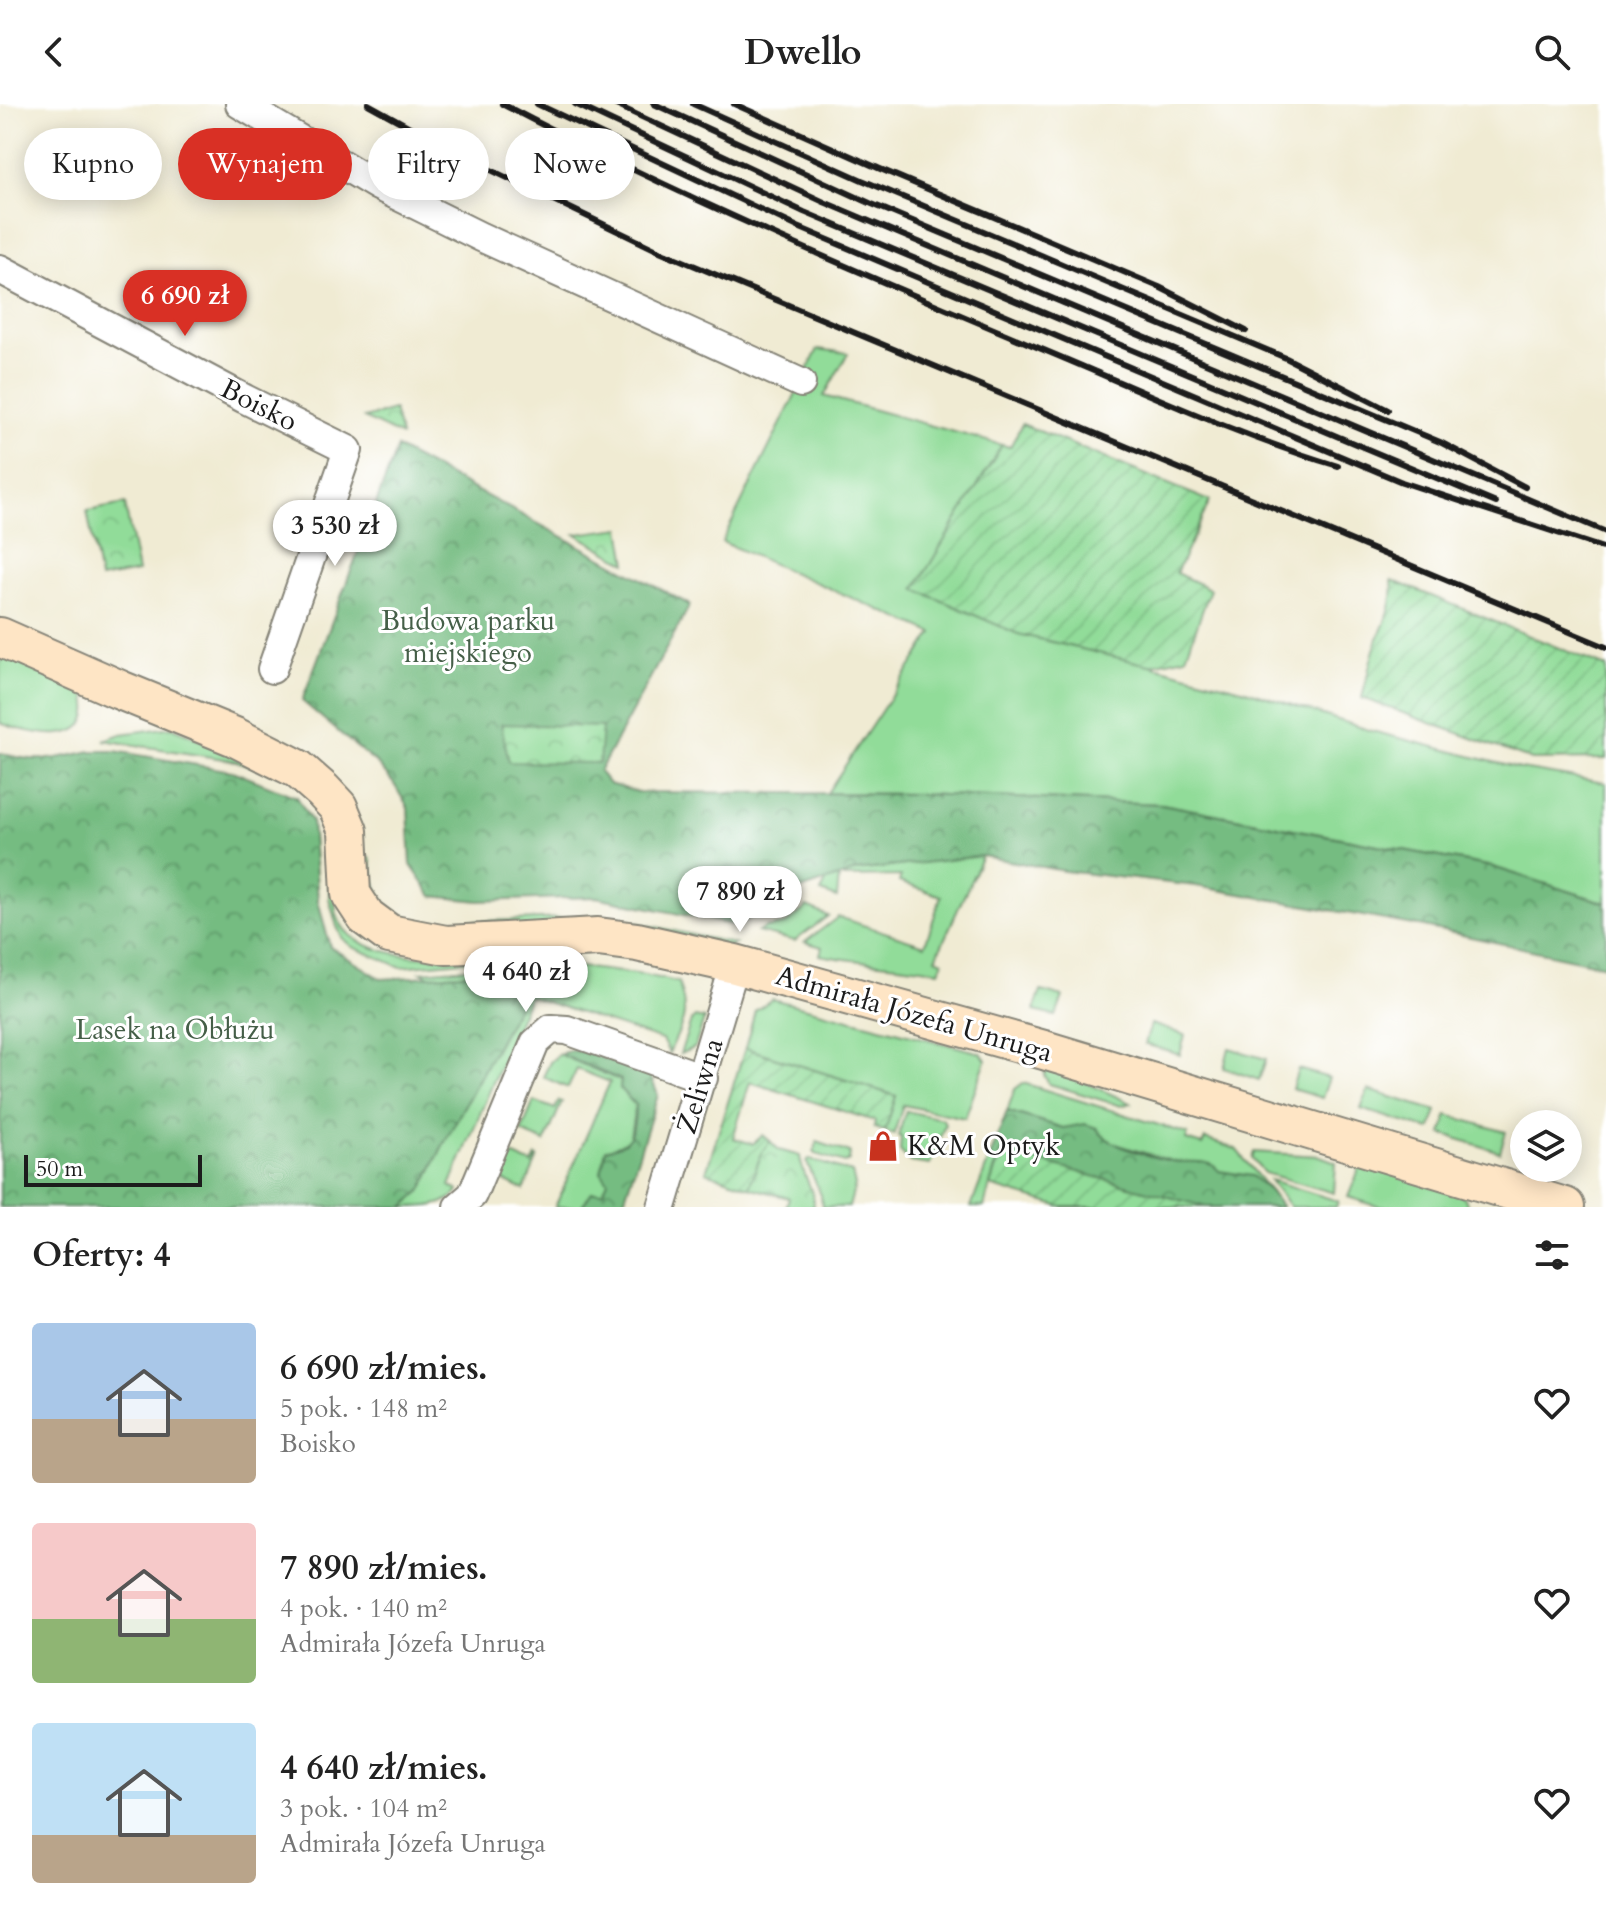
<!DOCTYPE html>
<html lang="pl">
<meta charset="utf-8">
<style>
body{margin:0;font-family:Cardo,serif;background:#f2f2f2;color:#222;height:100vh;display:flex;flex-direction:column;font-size:30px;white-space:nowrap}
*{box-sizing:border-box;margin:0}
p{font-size:26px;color:#767676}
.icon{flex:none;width:44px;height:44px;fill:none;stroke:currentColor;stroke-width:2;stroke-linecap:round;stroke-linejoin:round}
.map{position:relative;height:1103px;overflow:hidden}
.sheet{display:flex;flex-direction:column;background:#fff;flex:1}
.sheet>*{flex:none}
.hud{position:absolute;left:24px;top:24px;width:800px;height:72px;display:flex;gap:16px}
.fabs{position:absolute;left:1510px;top:1006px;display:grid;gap:16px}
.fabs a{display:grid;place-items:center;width:72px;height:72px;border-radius:50%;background:#fff;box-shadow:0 4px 20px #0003;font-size:40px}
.scale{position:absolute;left:24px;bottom:20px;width:178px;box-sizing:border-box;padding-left:8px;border:4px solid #1c1c1c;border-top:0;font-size:22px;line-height:28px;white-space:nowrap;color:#1c1c1c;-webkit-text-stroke:6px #fff;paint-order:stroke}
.price{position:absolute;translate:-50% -68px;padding:0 18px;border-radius:28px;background:#fff;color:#222;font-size:26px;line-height:52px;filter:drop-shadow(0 2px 4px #0008)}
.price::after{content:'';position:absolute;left:50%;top:48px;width:24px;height:18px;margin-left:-12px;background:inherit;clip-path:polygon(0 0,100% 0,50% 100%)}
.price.current{background:#d93025;color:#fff}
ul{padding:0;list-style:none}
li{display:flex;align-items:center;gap:24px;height:200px;padding:0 32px}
li span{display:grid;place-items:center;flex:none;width:224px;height:160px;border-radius:8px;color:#555}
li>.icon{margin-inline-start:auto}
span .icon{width:96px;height:96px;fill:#fffc;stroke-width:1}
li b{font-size:34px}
h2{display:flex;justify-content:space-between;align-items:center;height:96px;padding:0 32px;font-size:34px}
.pill{padding:0 28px;border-radius:36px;background:#fff;box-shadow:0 4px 20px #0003;font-size:28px;line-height:72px}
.pill.current{background:#d93025;color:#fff}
header{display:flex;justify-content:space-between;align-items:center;height:104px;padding:0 32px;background:#fff;font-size:36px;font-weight:700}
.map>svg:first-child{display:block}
.grass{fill:#91dc99;stroke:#567c5a;stroke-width:2}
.forest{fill:url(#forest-crowns);stroke:#486c4e;stroke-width:2}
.park{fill:url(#park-crowns);stroke:#567c5a;stroke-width:2}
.garden{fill:url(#garden-furrows);stroke:#567c5a;stroke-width:2}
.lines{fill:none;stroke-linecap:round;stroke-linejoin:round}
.street-casing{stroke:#868478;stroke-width:32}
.secondary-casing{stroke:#868478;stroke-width:42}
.street{stroke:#fff;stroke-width:28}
.secondary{stroke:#fee5c5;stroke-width:38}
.rail{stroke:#1c1c1c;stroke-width:6}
.labels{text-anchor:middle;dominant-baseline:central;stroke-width:6;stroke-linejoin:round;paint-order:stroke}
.street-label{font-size:28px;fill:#1c1c1c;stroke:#fff}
.park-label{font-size:28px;fill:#455f48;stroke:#fff}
.poi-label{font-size:28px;fill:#1c1c1c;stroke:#fff;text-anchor:start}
</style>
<header><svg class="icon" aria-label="back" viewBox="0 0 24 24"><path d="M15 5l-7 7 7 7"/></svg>Dwello<svg class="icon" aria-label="search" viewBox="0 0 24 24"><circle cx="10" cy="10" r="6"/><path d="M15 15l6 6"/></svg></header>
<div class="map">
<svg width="1606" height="1103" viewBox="0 0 1606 1103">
<defs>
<pattern id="forest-crowns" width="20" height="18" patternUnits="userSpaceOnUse" patternTransform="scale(2)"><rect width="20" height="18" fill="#74bc81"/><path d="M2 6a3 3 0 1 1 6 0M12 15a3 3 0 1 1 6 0" fill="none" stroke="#5e9869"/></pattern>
<pattern id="park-crowns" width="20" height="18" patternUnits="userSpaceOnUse" patternTransform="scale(2)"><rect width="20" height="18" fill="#91dc99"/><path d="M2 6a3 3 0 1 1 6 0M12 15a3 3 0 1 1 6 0" fill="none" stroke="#7cbc83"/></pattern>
<pattern id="garden-furrows" width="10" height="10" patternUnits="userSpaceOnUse" patternTransform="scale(2)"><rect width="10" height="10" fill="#91dc99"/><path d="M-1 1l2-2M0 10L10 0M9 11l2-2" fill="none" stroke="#7cbc83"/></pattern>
</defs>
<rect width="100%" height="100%" fill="#fff"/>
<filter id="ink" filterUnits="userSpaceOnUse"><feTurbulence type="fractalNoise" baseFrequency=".0125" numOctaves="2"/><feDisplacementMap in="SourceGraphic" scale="16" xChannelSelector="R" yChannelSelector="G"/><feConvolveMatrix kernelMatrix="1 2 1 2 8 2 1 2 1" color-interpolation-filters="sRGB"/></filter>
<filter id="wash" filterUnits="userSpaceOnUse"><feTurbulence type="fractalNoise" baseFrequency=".006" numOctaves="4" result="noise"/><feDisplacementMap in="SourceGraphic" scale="32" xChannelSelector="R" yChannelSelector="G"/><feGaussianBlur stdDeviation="1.8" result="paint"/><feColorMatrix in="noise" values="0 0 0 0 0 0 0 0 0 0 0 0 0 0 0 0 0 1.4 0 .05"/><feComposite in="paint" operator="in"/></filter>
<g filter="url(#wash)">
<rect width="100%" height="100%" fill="#f0ebd3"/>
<g class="grass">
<path d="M 818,245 L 848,249 L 824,292 L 1002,341 L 916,485 L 1120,553 L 1246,586 L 1372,627 L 1521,665 L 1606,679 L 1606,799 L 1493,763 L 1162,700 L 921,690 L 827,689 L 933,529 L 722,438 Z"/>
<path d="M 0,549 L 85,590 C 101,647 29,630 0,619 Z"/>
<path d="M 172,623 L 279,671 L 236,657 L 104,636 L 121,630 Z"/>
<path d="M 329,749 L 335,749 C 336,766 333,795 337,811 C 354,870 491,851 537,850 L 401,863 L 352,843 L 343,835 L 337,823 L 329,794 Z"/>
<path d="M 973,752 L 982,752 L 936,854 L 943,857 L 939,867 C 899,859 859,859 820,851 L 822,843 L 805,838 L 838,813 L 925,841 L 941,792 L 899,778 L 901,772 L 839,773 L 837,794 L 821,788 L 828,774 L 856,767 Z"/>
<path d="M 364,753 L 370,753 C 377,793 383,809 427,819 L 596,813 L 620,815 L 735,840 L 728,843 L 422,823 C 379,804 373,800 364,753 Z"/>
<path d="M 807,803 L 828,812 L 795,837 L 758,828 L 765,824 L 786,820 Z"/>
<path d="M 538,858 L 645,871 L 678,878 C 690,912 683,918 669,949 L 662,936 L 529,892 L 450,1082 L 459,1087 C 446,1103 426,1103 404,1103 L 422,1086 L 441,1045 L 537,865 L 429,872 L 421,868 Z"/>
<path d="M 1041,887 L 1063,893 L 1056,912 L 1034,907 Z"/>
<path d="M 772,895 L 981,949 L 986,956 L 965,1014 L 903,1001 L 894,1030 L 885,1027 L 896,992 L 745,944 L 755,907 Z"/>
<path d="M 695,913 L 704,915 L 695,943 L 680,950 L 691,917 Z"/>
<path d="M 1151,920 L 1185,931 L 1180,951 L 1145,940 Z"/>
<path d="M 1229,944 L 1266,955 L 1259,976 L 1224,964 Z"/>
<path d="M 559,950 L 621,977 L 620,985 L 635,1001 L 630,1033 L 604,1072 L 609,1077 L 603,1088 L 592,1088 L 581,1103 L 555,1103 L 610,978 L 577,965 L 568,984 L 543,973 L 550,958 Z"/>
<path d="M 1047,961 L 1131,999 L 1121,1002 L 1049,980 L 1044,971 Z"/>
<path d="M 1298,965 L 1329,974 L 1322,994 L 1292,985 Z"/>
<path d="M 1023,979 L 1188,1030 L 1186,1036 L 1202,1041 L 1205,1035 L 1236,1045 L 1270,1087 L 1007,1007 L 1015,985 Z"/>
<path d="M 1368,986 L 1437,1007 L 1430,1026 L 1361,1005 Z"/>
<path d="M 534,997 L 555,1005 L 559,997 L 562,998 L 545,1038 L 521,1028 Z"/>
<path d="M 906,1007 L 943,1015 L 945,1020 L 930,1061 L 910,1058 L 900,1047 L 901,1033 L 898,1032 Z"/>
<path d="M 1447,1011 L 1506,1028 L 1500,1048 L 1442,1030 Z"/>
<path d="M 817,1038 L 850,1049 L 849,1057 L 845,1059 L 816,1050 L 814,1048 Z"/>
<path d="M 1254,1048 L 1320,1052 L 1336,1058 L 1334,1089 L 1264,1069 L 1252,1054 Z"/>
<path d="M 512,1051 L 532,1060 L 536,1052 L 538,1053 L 524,1086 L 501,1076 Z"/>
<path d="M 990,1053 L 996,1060 L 984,1103 L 971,1103 Z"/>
<path d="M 809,1055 L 852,1069 L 855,1081 L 849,1103 L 822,1103 L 821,1091 L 807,1059 Z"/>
<path d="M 1364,1059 L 1457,1086 L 1465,1094 L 1468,1103 L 1380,1103 L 1348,1093 L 1360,1063 Z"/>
<path d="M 1270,1076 L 1338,1097 L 1336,1103 L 1290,1103 Z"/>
</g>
<g class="forest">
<path d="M 397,344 L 690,501 L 599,668 L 609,680 L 638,688 L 921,690 L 1162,700 L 1493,763 L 1606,799 L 1606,862 L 1424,823 L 1196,782 L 1064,767 L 982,752 L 856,767 L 780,793 L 738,822 L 596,793 L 479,797 L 432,792 L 411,761 L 408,704 L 394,680 L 379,662 L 302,597 Z"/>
<path d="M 91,647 L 115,647 L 232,667 L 297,693 L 312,718 L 318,796 L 330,843 L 382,875 L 538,865 L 441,1045 L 422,1086 L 404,1103 L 0,1103 L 0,649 C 38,660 54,655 91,647 Z"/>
<path d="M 571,946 L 586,948 L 650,971 L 658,991 L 622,1103 L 581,1103 L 592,1088 L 603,1088 L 608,1077 L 601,1068 L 606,1045 C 634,1040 634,1026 635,1001 L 620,985 L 621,976 L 559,950 Z"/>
<path d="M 1007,1007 L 1063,1024 L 1085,1020 L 1097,1024 C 1105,1042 1152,1053 1172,1057 C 1188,1060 1209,1053 1219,1067 L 1252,1072 L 1270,1087 L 1282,1103 L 1180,1103 L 996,1060 L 990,1053 Z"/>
</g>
<g class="park">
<path d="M 170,185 L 175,212 L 135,191 Z"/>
<path d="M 394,306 L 401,332 L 364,314 Z"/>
<path d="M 125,400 L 138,468 L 100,475 L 87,407 Z"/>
<path d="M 621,424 L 627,459 L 576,430 Z"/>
<path d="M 501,620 L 602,623 L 599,659 L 509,658 Z"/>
<path d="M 770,1037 L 779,1046 L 800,1052 C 801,1070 815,1085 814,1103 L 786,1103 L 789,1094 L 749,1083 L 762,1048 Z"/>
</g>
<g class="garden">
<path d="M 1022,320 L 1210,397 L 1176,469 L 1210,485 L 1186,553 L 1149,561 L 1018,530 L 915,485 L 1002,341 L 1010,343 Z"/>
<path d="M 1392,476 L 1606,563 L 1606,655 L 1532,656 L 1362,594 C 1367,575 1370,555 1377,537 C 1386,515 1395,500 1392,476 Z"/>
<path d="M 745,944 L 896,992 L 885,1027 L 874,1024 L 875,1017 L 750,978 L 733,1034 L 753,1040 L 763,1031 L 770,1037 L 762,1048 L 749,1083 L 706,1068 Z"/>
<path d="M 1001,1047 L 1206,1103 L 1061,1103 L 990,1082 Z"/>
</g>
</g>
<g filter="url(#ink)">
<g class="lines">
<defs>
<g id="street">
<path d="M 240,0 L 378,82 L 481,133 L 801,279"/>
<path d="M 0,165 L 245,295 L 348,346 L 272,565"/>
<path d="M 458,1103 L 472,1091 L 535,939 L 551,925 L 567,926 L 703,974"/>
<path d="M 662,1103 L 735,860"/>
</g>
<path id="secondary" d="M 0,533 L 120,586 L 235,633 L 298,665 L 323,687 L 338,703 L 348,727 L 351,790 L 366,813 L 389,830 L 446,841 L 598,833 L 637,838 L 735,860 L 1044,946 L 1565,1103"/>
</defs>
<use href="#street" class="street-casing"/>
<use href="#secondary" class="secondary-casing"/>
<use href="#street" class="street"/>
<use href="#secondary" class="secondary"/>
<g class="rail">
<path d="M 368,0 L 464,53 L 657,146 L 1606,543"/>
<path d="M 502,0 C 676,91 857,168 1039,244 C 1138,285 1235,331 1338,362"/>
<path d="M 537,0 L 798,123 L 1402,378 L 1606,445"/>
<path d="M 575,0 L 804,108 L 1496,399"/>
<path d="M 614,0 L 824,98 L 1606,428"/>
<path d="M 654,0 L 872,100 L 1440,338 L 1525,383"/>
<path d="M 693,0 L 862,76 L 1286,254 L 1388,306"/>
<path d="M 734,0 L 878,64 L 1159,183 L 1246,227"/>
</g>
</g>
</g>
<defs>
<symbol id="shop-bare" viewBox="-9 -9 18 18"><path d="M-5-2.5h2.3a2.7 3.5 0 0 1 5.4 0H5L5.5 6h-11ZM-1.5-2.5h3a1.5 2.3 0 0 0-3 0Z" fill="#c8321e" stroke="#fff" stroke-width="2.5" paint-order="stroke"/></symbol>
</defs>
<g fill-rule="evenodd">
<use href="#shop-bare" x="861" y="1020" width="44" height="44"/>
</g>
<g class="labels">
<g class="street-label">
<text transform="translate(259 301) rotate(27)">Boisko</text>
<text transform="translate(914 910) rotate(16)">Admirała Józefa Unruga</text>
<text transform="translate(700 982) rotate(-73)">Żeliwna</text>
</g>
<g class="park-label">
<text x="468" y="517">Budowa parku<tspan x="468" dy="32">miejskiego</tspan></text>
<text x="175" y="926">Lasek na Obłużu</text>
</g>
<g class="poi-label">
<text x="907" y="1042">K&amp;M Optyk</text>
</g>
</g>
</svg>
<div class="fabs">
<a><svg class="icon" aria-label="layers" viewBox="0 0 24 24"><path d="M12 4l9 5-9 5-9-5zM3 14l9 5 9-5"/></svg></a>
</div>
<div class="scale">50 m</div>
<b class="price current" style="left:185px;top:234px">6 690 zł</b>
<b class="price" style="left:335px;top:464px">3 530 zł</b>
<b class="price" style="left:740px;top:830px">7 890 zł</b>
<b class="price" style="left:526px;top:910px">4 640 zł</b>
<div class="hud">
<a class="pill">Kupno</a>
<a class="pill current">Wynajem</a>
<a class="pill">Filtry</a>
<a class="pill">Nowe</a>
</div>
</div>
<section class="sheet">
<h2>Oferty: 4<svg class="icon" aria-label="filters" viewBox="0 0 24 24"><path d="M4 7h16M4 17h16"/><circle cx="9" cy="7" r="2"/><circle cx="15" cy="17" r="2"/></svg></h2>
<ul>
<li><span style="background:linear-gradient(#a9c7e8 60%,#b9a48a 0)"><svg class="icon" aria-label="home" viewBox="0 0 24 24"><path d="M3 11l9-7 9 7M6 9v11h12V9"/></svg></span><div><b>6 690 zł/mies.</b><p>5 pok. · 148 m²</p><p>Boisko</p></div><svg class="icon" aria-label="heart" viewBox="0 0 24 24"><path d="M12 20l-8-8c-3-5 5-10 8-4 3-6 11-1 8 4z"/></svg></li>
<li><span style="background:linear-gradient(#f6c9c9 60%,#8fb573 0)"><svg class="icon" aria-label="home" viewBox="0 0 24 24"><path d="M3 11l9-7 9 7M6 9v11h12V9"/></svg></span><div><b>7 890 zł/mies.</b><p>4 pok. · 140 m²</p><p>Admirała Józefa Unruga</p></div><svg class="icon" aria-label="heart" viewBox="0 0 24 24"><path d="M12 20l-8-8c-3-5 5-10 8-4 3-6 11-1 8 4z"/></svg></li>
<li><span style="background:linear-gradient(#bfe0f5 70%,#b9a48a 0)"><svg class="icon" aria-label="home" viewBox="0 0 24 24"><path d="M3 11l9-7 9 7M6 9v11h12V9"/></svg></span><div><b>4 640 zł/mies.</b><p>3 pok. · 104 m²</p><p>Admirała Józefa Unruga</p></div><svg class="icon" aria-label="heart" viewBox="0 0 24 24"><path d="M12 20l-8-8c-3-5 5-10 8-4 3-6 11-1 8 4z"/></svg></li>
</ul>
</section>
